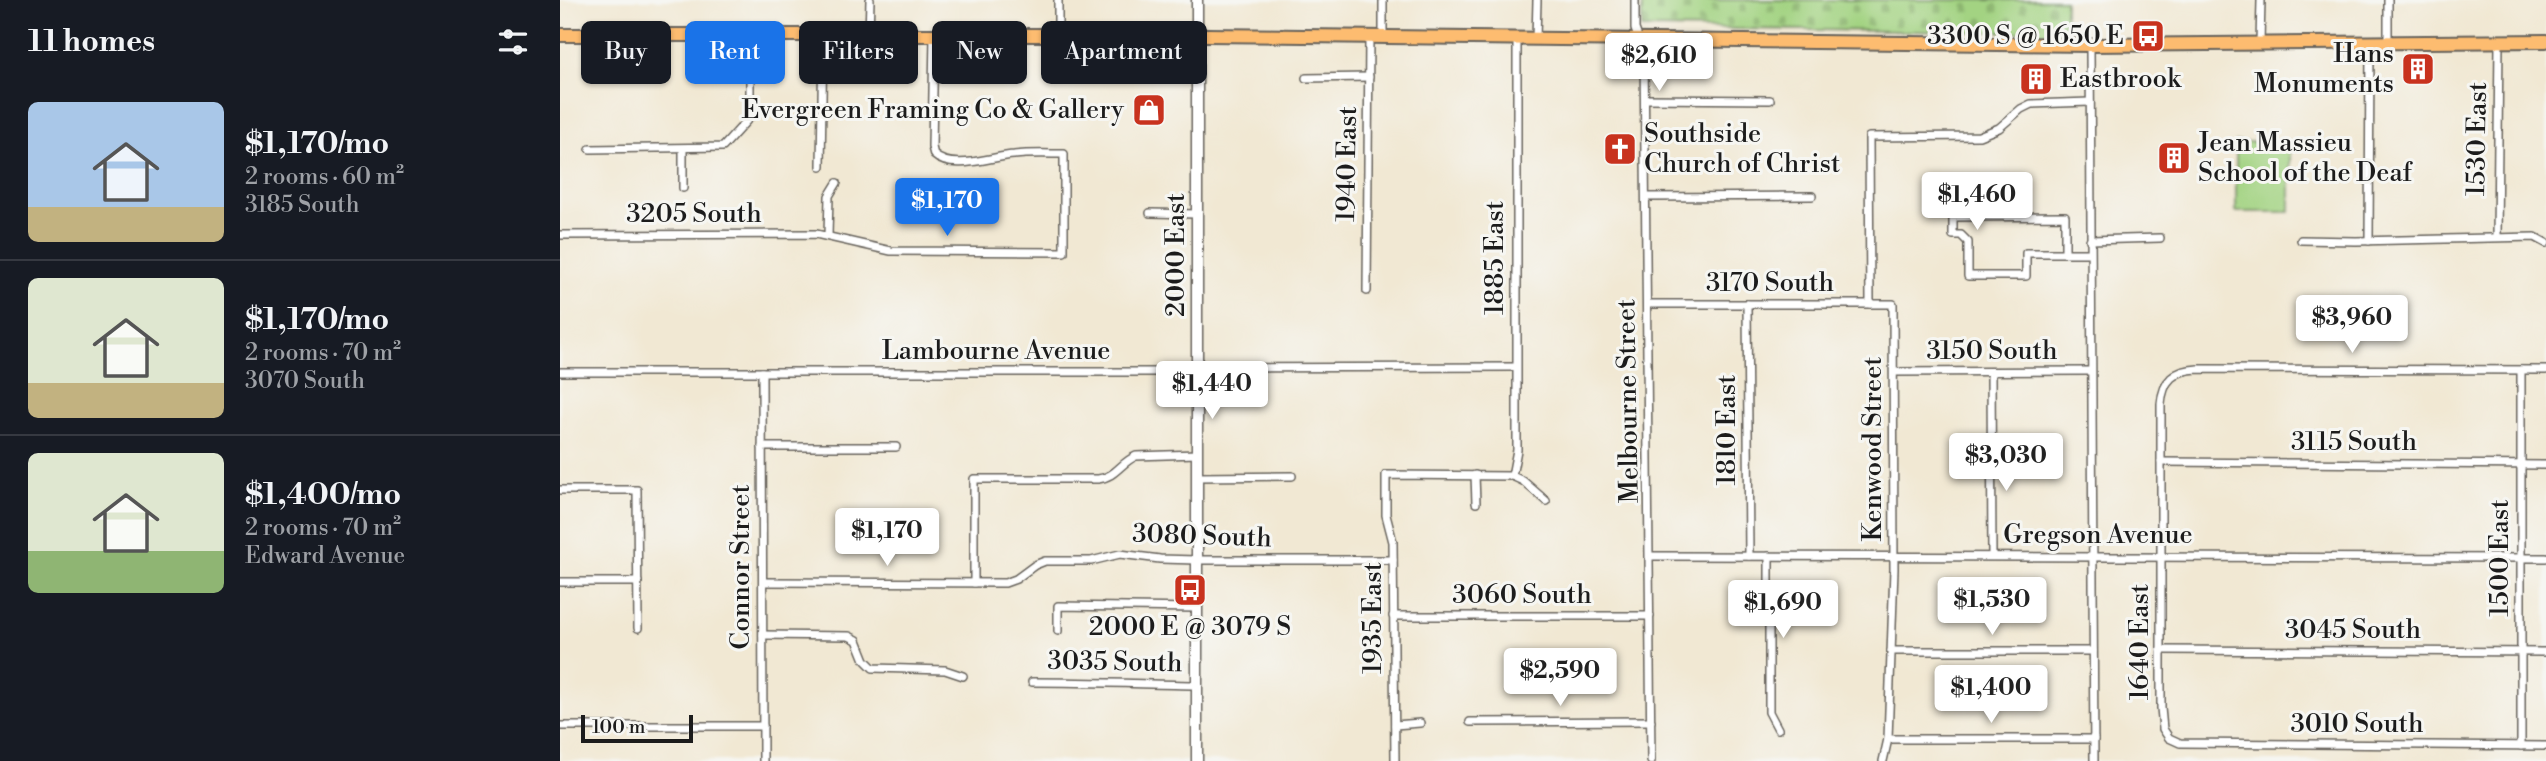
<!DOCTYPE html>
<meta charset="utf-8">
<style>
body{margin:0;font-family:"Libre Bodoni",serif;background:#20242c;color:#f1f3f6;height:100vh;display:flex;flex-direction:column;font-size:26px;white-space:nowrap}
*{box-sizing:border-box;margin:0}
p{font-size:23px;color:#9ea1a6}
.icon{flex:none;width:38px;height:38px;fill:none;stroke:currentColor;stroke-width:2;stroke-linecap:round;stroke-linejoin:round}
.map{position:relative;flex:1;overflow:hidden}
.details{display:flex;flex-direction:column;background:#171b24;width:560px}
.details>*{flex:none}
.guide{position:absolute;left:21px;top:21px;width:665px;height:63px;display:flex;gap:14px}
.scale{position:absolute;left:21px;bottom:18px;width:112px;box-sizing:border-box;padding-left:7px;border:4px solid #1c1c1c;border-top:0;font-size:19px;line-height:24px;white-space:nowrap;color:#1c1c1c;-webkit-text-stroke:5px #f6f6f2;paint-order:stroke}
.price{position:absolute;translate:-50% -60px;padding:0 16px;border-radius:7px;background:#fff;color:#222;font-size:23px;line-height:46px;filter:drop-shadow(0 2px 4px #0008)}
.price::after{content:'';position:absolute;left:50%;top:42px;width:21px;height:16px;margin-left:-10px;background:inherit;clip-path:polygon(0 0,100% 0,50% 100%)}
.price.selected{background:#1a73e8;color:#fff}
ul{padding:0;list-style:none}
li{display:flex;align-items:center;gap:21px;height:175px;padding:0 28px}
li+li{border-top:2px solid #363941}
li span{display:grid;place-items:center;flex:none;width:196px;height:140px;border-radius:10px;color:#555}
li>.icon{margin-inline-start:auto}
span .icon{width:84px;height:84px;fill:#fffc;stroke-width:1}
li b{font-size:30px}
h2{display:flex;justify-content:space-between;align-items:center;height:84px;padding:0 28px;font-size:30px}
.pill{padding:0 24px;border-radius:10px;background:#171b24;box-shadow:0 2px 5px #0004;font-size:24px;line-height:63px}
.pill.selected{background:#1a73e8;color:#fff}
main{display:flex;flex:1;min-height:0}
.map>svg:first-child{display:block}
.cemetery{fill:url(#cemetery-stones);stroke:#60784f;stroke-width:2}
.green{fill:#a3d382;stroke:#60784f;stroke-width:2}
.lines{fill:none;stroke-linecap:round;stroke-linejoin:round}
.minor-casing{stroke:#67635c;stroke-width:10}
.tertiary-casing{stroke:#67635c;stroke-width:13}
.primary-casing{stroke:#67635c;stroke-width:16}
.minor{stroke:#fff;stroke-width:7}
.tertiary{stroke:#fff;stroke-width:10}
.primary{stroke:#fdbc70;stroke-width:12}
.labels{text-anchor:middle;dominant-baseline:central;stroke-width:6;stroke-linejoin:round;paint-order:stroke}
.poi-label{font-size:26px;fill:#1c1c1c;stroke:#f6f6f2;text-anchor:end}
.street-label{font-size:26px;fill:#1c1c1c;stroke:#f6f6f2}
</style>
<main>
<section class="details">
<h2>11 homes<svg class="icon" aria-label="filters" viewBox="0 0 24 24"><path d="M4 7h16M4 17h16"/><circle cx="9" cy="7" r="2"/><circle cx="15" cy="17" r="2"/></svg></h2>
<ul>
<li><span style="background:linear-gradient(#a9c7e8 75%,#c2b280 0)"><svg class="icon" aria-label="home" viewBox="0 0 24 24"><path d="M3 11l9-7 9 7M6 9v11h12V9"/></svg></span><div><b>$1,170/mo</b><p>2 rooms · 60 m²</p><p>3185 South</p></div></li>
<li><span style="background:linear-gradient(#dfe7d0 75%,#c2b280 0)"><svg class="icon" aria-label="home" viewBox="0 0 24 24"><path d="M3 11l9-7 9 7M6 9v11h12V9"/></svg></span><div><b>$1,170/mo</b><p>2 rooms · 70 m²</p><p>3070 South</p></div></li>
<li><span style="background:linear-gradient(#dfe7d0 70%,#8fb573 0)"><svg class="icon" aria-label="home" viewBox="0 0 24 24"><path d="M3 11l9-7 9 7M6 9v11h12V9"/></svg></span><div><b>$1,400/mo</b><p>2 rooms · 70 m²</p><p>Edward Avenue</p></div></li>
</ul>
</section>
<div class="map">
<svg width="1986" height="761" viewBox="0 0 1986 761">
<defs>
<pattern id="cemetery-stones" width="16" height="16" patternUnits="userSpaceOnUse" patternTransform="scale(1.75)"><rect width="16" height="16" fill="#a3d382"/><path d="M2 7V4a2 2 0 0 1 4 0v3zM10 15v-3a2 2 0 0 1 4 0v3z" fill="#8cb570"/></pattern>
</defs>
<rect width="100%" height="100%" fill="#f6f6f2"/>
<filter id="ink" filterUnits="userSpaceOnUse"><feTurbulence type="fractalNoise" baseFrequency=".0143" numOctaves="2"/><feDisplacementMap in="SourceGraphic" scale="14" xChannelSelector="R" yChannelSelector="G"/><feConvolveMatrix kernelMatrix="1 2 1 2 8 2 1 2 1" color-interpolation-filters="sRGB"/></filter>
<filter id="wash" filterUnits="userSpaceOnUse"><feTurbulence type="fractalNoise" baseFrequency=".00686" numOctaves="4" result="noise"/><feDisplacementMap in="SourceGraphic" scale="28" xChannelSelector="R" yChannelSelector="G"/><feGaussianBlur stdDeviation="1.57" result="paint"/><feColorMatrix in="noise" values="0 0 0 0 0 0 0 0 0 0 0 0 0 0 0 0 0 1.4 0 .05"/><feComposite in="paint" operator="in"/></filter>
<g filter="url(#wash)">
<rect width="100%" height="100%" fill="#f1e8d3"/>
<path class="cemetery" d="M 1082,0 L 1505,0 L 1505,33 L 1082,28 Z"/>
<rect class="green" x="1676" y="142" width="54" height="70"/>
</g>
<g filter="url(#ink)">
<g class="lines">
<defs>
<g id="minor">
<path d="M 823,0 L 823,37"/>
<path d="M 1075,0 L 1075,29 L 1084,54 L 1091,761"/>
<path d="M 1828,0 L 1828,42"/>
<path d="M 309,35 L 310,0"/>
<path d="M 498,35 L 498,0"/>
<path d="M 976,39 L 977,0"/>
<path d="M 1700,43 L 1701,0"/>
<path d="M 1530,45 L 1534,761"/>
<path d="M 746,78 L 809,77"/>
<path d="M 1085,99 L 1210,100"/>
<path d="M 30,149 L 163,147 L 190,117 L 190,35"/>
<path d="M 123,149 L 123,188"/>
<path d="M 261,166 L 263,35"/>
<path d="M 1393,191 L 1393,235 L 1401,235 L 1408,242 L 1408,276 L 1466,276 L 1466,253 L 1530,253"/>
<path d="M 1086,197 L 1252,196"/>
<path d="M 590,213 L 637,214"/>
<path d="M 1393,217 L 1505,216 L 1505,253"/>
<path d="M 0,235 L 256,234 L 331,251 L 504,252 L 504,154 C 488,154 471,153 454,155 C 433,156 392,172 374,155 L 372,147 L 374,35"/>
<path d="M 268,236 L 269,196 L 277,183"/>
<path d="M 1937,237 L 1939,42"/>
<path d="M 1530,240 L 1600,238"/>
<path d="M 1741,240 L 1796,241 L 1975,237 L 1986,243"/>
<path d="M 1809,241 L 1810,42"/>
<path d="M 807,291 L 809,37"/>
<path d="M 1087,304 L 1333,304 L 1334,569 L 1328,739 L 1323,761"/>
<path d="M 1187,304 L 1189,556"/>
<path d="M 1310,304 L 1309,137 L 1419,136 L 1439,128 L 1461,109 L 1471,104 L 1530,102"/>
<path d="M 1986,370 L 1638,369 C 1614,370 1603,380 1601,404 L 1601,708 L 1603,729 L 1609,738 L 1620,743 L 1986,746"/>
<path d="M 0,372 L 626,372 L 637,368 L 956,367"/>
<path d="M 202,372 L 203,761"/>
<path d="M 1334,372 L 1531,371"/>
<path d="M 1431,372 L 1432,556"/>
<path d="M 202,447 L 336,447"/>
<path d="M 1601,462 L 1986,465"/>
<path d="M 915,475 L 916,503"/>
<path d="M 952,476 L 957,450 L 957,39"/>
<path d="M 637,477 L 732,476"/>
<path d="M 0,490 L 77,490 L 78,628"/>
<path d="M 1090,556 L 1986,558"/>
<path d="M 1209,556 L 1209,712 L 1218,729"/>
<path d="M 0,582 L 78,582"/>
<path d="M 203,582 L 445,583 L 456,579 L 475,565 L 485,561 L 531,561 L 560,554 L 600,559 L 637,560 L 833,560"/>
<path d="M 414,583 L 414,479 L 538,479 C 556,477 560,463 576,456 L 637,454"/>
<path d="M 833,616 L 1090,616"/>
<path d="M 498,631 L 498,606 L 637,608"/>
<path d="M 203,635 L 289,636 L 297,640 L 305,660 L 313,668 L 385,670 L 403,676"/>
<path d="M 1601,650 L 1986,652"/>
<path d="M 1331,651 L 1533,651"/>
<path d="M 472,682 C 527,682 582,684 637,685"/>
<path d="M 910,722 L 1091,721"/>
<path d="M 835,725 L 860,723"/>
<path d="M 0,726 L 203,726"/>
<path d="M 1328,739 L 1534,739"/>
<path d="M 1961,746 L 1961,370"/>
<path d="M 835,761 L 833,542 L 826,515 L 826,475 L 952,476 L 963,481 L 986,501"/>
</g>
<path id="tertiary" d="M 637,0 L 637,761"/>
<path id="primary" d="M 0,35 L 647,35 L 1530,45 L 1986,41"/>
</defs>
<use href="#minor" class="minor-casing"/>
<use href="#tertiary" class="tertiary-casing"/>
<use href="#primary" class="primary-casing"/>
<use href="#minor" class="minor"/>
<use href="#tertiary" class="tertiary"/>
<use href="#primary" class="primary"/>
</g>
</g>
<defs>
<symbol id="bus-square" viewBox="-11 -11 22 22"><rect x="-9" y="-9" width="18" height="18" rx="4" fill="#c8321e" stroke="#f6f6f2"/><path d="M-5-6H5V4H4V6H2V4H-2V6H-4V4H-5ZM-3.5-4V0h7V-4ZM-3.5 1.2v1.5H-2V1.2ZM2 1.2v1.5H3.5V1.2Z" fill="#fff"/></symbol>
<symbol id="building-square" viewBox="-11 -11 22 22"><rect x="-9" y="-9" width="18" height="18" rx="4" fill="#c8321e" stroke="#f6f6f2"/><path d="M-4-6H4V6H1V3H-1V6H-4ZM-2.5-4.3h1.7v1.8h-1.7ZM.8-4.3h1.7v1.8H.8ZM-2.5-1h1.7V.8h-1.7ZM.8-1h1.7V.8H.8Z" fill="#fff"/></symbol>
<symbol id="shop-square" viewBox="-11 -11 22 22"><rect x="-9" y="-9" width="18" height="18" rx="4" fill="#c8321e" stroke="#f6f6f2"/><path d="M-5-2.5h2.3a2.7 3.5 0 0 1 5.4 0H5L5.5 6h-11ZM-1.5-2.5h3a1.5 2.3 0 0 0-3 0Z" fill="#fff"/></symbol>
<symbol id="church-square" viewBox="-11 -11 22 22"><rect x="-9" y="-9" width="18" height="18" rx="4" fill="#c8321e" stroke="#f6f6f2"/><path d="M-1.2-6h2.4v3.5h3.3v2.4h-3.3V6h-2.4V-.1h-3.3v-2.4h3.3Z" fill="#fff"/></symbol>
</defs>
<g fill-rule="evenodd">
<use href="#bus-square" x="1569" y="17" width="38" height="38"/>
<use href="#building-square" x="1839" y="50" width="38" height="38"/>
<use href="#building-square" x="1457" y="60" width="38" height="38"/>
<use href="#shop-square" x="570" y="91" width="38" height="38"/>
<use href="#church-square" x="1041" y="130" width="38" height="38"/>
<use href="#building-square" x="1595" y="139" width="38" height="38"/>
<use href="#bus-square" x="611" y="571" width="38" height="38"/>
</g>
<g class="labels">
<g class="poi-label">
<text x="1564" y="36">3300 S @ 1650 E</text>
<text x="1834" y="54">Hans<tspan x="1834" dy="30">Monuments</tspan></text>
<text x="1500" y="79" text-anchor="start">Eastbrook</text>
<text x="564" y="110">Evergreen Framing Co &amp; Gallery</text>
<text x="1084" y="134" text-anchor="start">Southside<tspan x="1084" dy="30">Church of Christ</tspan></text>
<text x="1638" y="143" text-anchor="start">Jean Massieu<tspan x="1638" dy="30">School of the Deaf</tspan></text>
<text x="630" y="627" text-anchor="middle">2000 E @ 3079 S</text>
</g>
<g class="street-label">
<text transform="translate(1917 139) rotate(-89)">1530 East</text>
<text transform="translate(787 164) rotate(-89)">1940 East</text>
<text x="134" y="214">3205 South</text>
<text transform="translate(616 255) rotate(-90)">2000 East</text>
<text transform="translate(935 258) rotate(-90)">1885 East</text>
<text x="1210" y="283">3170 South</text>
<text x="436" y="351">Lambourne Avenue</text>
<text x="1432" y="351">3150 South</text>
<text transform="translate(1068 401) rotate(-91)">Melbourne Street</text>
<text transform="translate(1167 430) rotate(-90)">1810 East</text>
<text x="1794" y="442">3115 South</text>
<text transform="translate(1313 449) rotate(-90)">Kenwood Street</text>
<text x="1538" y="535">Gregson Avenue</text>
<text transform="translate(642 536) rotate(2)">3080 South</text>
<text transform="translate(1940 558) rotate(-90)">1500 East</text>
<text transform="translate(181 567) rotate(-90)">Connor Street</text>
<text x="962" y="595">3060 South</text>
<text transform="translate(813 618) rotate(-90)">1935 East</text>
<text x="1793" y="630">3045 South</text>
<text transform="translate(1580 642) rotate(-90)">1640 East</text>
<text transform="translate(555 662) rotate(1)">3035 South</text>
<text x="1797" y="724">3010 South</text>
</g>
</g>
</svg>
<div class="scale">100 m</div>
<b class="price" style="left:1099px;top:93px">$2,610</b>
<b class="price" style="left:1417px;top:232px">$1,460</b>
<b class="price selected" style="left:387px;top:238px">$1,170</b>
<b class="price" style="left:1792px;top:355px">$3,960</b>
<b class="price" style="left:652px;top:421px">$1,440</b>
<b class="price" style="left:1446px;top:493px">$3,030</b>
<b class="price" style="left:327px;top:568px">$1,170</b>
<b class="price" style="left:1432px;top:637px">$1,530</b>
<b class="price" style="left:1223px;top:640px">$1,690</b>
<b class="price" style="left:1000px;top:708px">$2,590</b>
<b class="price" style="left:1431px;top:725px">$1,400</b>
<div class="guide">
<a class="pill">Buy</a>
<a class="pill selected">Rent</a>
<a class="pill">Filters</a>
<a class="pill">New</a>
<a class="pill">Apartment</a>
</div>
</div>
</main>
